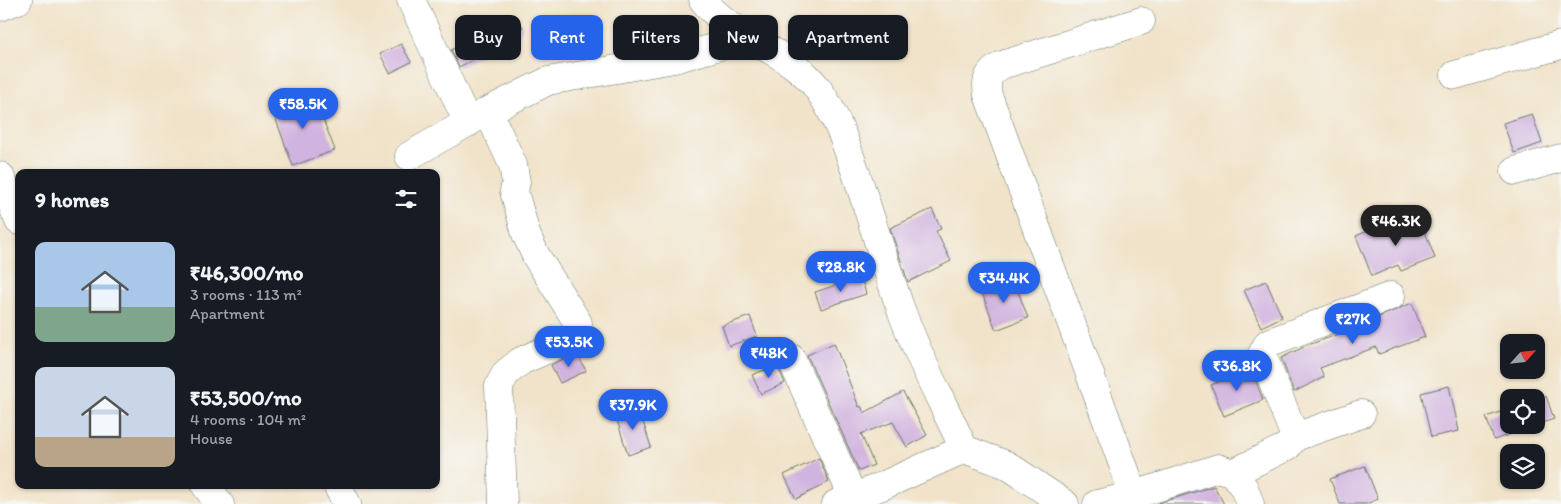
<!DOCTYPE html>
<meta charset="utf-8">
<style>
body{margin:0;font-family:Itim,sans-serif;background:#20242c;color:#f1f3f6;height:100vh;display:flex;flex-direction:column;font-size:19px;white-space:nowrap}
*{box-sizing:border-box;margin:0}
p{font-size:16px;color:#9ea1a6}
.icon{flex:none;width:28px;height:28px;fill:none;stroke:currentColor;stroke-width:2;stroke-linecap:round;stroke-linejoin:round}
.map{position:relative;flex:1;overflow:hidden}
.panel{position:absolute;left:15px;top:169px;width:425px;height:320px;display:flex;flex-direction:column;background:#171b24;border-radius:10px;box-shadow:0 1px 4px #0004}
.panel>*{flex:none}
.top-card{position:absolute;left:455px;top:15px;width:475px;height:45px;display:flex;gap:10px}
.needle{width:32px;rotate:63deg}
.controls{position:absolute;left:1500px;top:334px;display:grid;gap:10px}
.controls a{display:grid;place-items:center;width:45px;height:45px;border-radius:10px;background:#171b24;box-shadow:0 1px 4px #0004;font-size:25px}
.price{position:absolute;translate:-50% -42px;padding:0 11px;border-radius:18px;background:#2563eb;color:#fff;font-size:16px;line-height:32px;filter:drop-shadow(0 1px 2px #0008)}
.price::after{content:'';position:absolute;left:50%;top:30px;width:15px;height:11px;margin-left:-8px;background:inherit;clip-path:polygon(0 0,100% 0,50% 100%)}
.price.selected{background:#222;color:#fff}
ul{padding:0;list-style:none}
li{display:flex;align-items:center;gap:15px;height:125px;padding:0 20px}
li span{display:grid;place-items:center;flex:none;width:140px;height:100px;border-radius:10px;color:#555}
li>.icon{margin-inline-start:auto}
span .icon{width:60px;height:60px;fill:#fffc;stroke-width:1}
li b{font-size:21px}
h2{display:flex;justify-content:space-between;align-items:center;height:60px;padding:0 20px;font-size:21px}
.pill{padding:0 18px;border-radius:10px;background:#171b24;box-shadow:0 1px 4px #0004;font-size:18px;line-height:45px}
.pill.selected{background:#2563eb;color:#fff}
.map>svg:first-child{display:block}
.building{fill:#d1b3df}
.lines{fill:none;stroke-linecap:round;stroke-linejoin:round}
.street-casing{stroke:#687768;stroke-width:29}
.street{stroke:#fff;stroke-width:28}
</style>
<div class="map">
<svg width="1561" height="504" viewBox="0 0 1561 504">
<rect width="100%" height="100%" fill="#f6f6f2"/>
<filter id="ink" filterUnits="userSpaceOnUse"><feTurbulence type="fractalNoise" baseFrequency=".02" numOctaves="2"/><feDisplacementMap in="SourceGraphic" scale="10" xChannelSelector="R" yChannelSelector="G"/><feConvolveMatrix kernelMatrix="1 2 1 2 8 2 1 2 1" color-interpolation-filters="sRGB"/></filter>
<filter id="wash" filterUnits="userSpaceOnUse"><feTurbulence type="fractalNoise" baseFrequency=".0096" numOctaves="4" result="noise"/><feDisplacementMap in="SourceGraphic" scale="20" xChannelSelector="R" yChannelSelector="G"/><feGaussianBlur stdDeviation="1.12" result="paint"/><feColorMatrix in="noise" values="0 0 0 0 0 0 0 0 0 0 0 0 0 0 0 0 0 1.4 0 .05"/><feComposite in="paint" operator="in"/></filter>
<g filter="url(#wash)">
<rect width="100%" height="100%" fill="#f1e3c9"/>
<g id="blocks">
<g class="building">
<path d="M 503,19 L 523,26 L 514,51 L 494,44 Z"/>
<path d="M 479,35 L 488,52 L 459,67 L 451,50 Z"/>
<path d="M 401,44 L 411,62 L 390,73 L 380,54 Z"/>
<path d="M 313,94 L 335,150 L 293,166 L 272,109 Z"/>
<path d="M 1532,114 L 1542,143 L 1514,153 L 1503,123 Z"/>
<path d="M 932,209 L 941,229 L 936,231 L 951,261 L 908,282 L 890,228 Z"/>
<path d="M 1419,216 L 1435,258 L 1401,271 L 1398,265 L 1372,276 L 1356,236 L 1377,227 L 1379,231 Z"/>
<path d="M 861,277 L 866,294 L 821,309 L 815,292 Z"/>
<path d="M 1013,278 L 1028,318 L 996,330 L 981,290 Z"/>
<path d="M 1266,281 L 1282,317 L 1261,327 L 1244,290 Z"/>
<path d="M 1412,303 L 1425,337 L 1379,354 L 1376,347 L 1320,368 L 1324,377 L 1294,392 L 1281,358 L 1308,345 L 1368,324 L 1367,322 Z"/>
<path d="M 750,316 L 757,336 L 729,346 L 722,326 Z"/>
<path d="M 834,343 L 859,407 L 861,406 L 864,413 L 903,392 L 927,435 L 907,447 L 893,422 L 861,434 L 874,465 L 859,471 L 807,355 Z"/>
<path d="M 577,353 L 586,371 L 560,383 L 551,365 Z"/>
<path d="M 777,365 L 785,383 L 761,394 L 752,375 Z"/>
<path d="M 1251,369 L 1263,400 L 1224,416 L 1211,385 Z"/>
<path d="M 1449,386 L 1459,431 L 1431,437 L 1421,393 Z"/>
<path d="M 1546,396 L 1554,419 L 1536,425 L 1536,399 Z"/>
<path d="M 638,406 L 651,447 L 628,455 L 615,414 Z"/>
<path d="M 1509,409 L 1509,425 L 1536,425 L 1494,440 L 1486,417 Z"/>
<path d="M 819,458 L 829,482 L 796,499 L 784,475 Z"/>
<path d="M 1365,466 L 1378,499 L 1366,504 L 1340,504 L 1330,479 Z"/>
<path d="M 1214,486 L 1224,504 L 1158,504 L 1159,503 Z"/>
</g>
</g>
</g>
<g filter="url(#ink)">
<use href="#blocks" fill-opacity="0" stroke="#687768" stroke-width="1"/>
<g class="lines">
<defs>
<g id="street">
<path d="M 411,0 L 468,123"/>
<path d="M 703,0 C 736,41 790,50 818,89 C 838,117 848,150 859,182 C 874,227 887,272 903,315 C 920,361 944,405 964,449 L 1007,465 L 1065,504"/>
<path d="M 0,7 L 18,0"/>
<path d="M 1455,75 L 1561,45"/>
<path d="M 488,111 L 513,165 L 516,182 L 514,191 L 526,234 L 536,256 L 578,323 L 577,333 L 573,338 L 521,361 L 506,373 L 499,386 L 503,504"/>
<path d="M 409,156 L 488,111 L 548,81 L 674,59 L 747,38"/>
<path d="M 1515,171 L 1561,158"/>
<path d="M 0,176 L 19,221"/>
<path d="M 791,358 L 853,497"/>
<path d="M 1295,437 L 1361,414"/>
<path d="M 1233,473 L 1288,446 L 1295,437 L 1262,354 L 1268,343 L 1391,296"/>
<path d="M 205,485 L 220,504"/>
<path d="M 337,485 L 347,504"/>
<path d="M 1134,495 L 988,95 C 985,79 988,73 1002,65 L 1141,21"/>
<path d="M 836,504 L 882,486 L 964,449"/>
<path d="M 1097,504 L 1134,495 L 1218,468 L 1233,473 L 1244,488 L 1250,504"/>
</g>
</defs>
<use href="#street" class="street-casing"/>
<use href="#street" class="street"/>
</g>
</g>
</svg>
<div class="controls">
<a><svg class="needle" viewBox="-14 -14 28 28"><path d="M0-13l5 13h-10z" fill="#e53935"/><path d="M0 13l5-13h-10z" fill="#9ea1a6"/></svg></a>
<a><svg class="icon" aria-label="locate" viewBox="0 0 24 24"><circle cx="12" cy="12" r="6"/><path d="M12 2v4M12 18v4M2 12h4M18 12h4"/></svg></a>
<a><svg class="icon" aria-label="layers" viewBox="0 0 24 24"><path d="M12 4l9 5-9 5-9-5zM3 14l9 5 9-5"/></svg></a>
</div>
<b class="price" style="left:303px;top:130px">₹58.5K</b>
<b class="price selected" style="left:1396px;top:247px">₹46.3K</b>
<b class="price" style="left:841px;top:293px">₹28.8K</b>
<b class="price" style="left:1004px;top:304px">₹34.4K</b>
<b class="price" style="left:1353px;top:345px">₹27K</b>
<b class="price" style="left:569px;top:368px">₹53.5K</b>
<b class="price" style="left:769px;top:379px">₹48K</b>
<b class="price" style="left:1237px;top:392px">₹36.8K</b>
<b class="price" style="left:633px;top:431px">₹37.9K</b>
<div class="top-card">
<a class="pill">Buy</a>
<a class="pill selected">Rent</a>
<a class="pill">Filters</a>
<a class="pill">New</a>
<a class="pill">Apartment</a>
</div>
<section class="panel">
<h2>9 homes<svg class="icon" aria-label="filters" viewBox="0 0 24 24"><path d="M4 7h16M4 17h16"/><circle cx="9" cy="7" r="2"/><circle cx="15" cy="17" r="2"/></svg></h2>
<ul>
<li><span style="background:linear-gradient(#a9c7e8 65%,#7fa58c 0)"><svg class="icon" aria-label="home" viewBox="0 0 24 24"><path d="M3 11l9-7 9 7M6 9v11h12V9"/></svg></span><div><b>₹46,300/mo</b><p>3 rooms · 113 m²</p><p>Apartment</p></div></li>
<li><span style="background:linear-gradient(#c9d6e8 70%,#b9a48a 0)"><svg class="icon" aria-label="home" viewBox="0 0 24 24"><path d="M3 11l9-7 9 7M6 9v11h12V9"/></svg></span><div><b>₹53,500/mo</b><p>4 rooms · 104 m²</p><p>House</p></div></li>
</ul>
</section>
</div>
